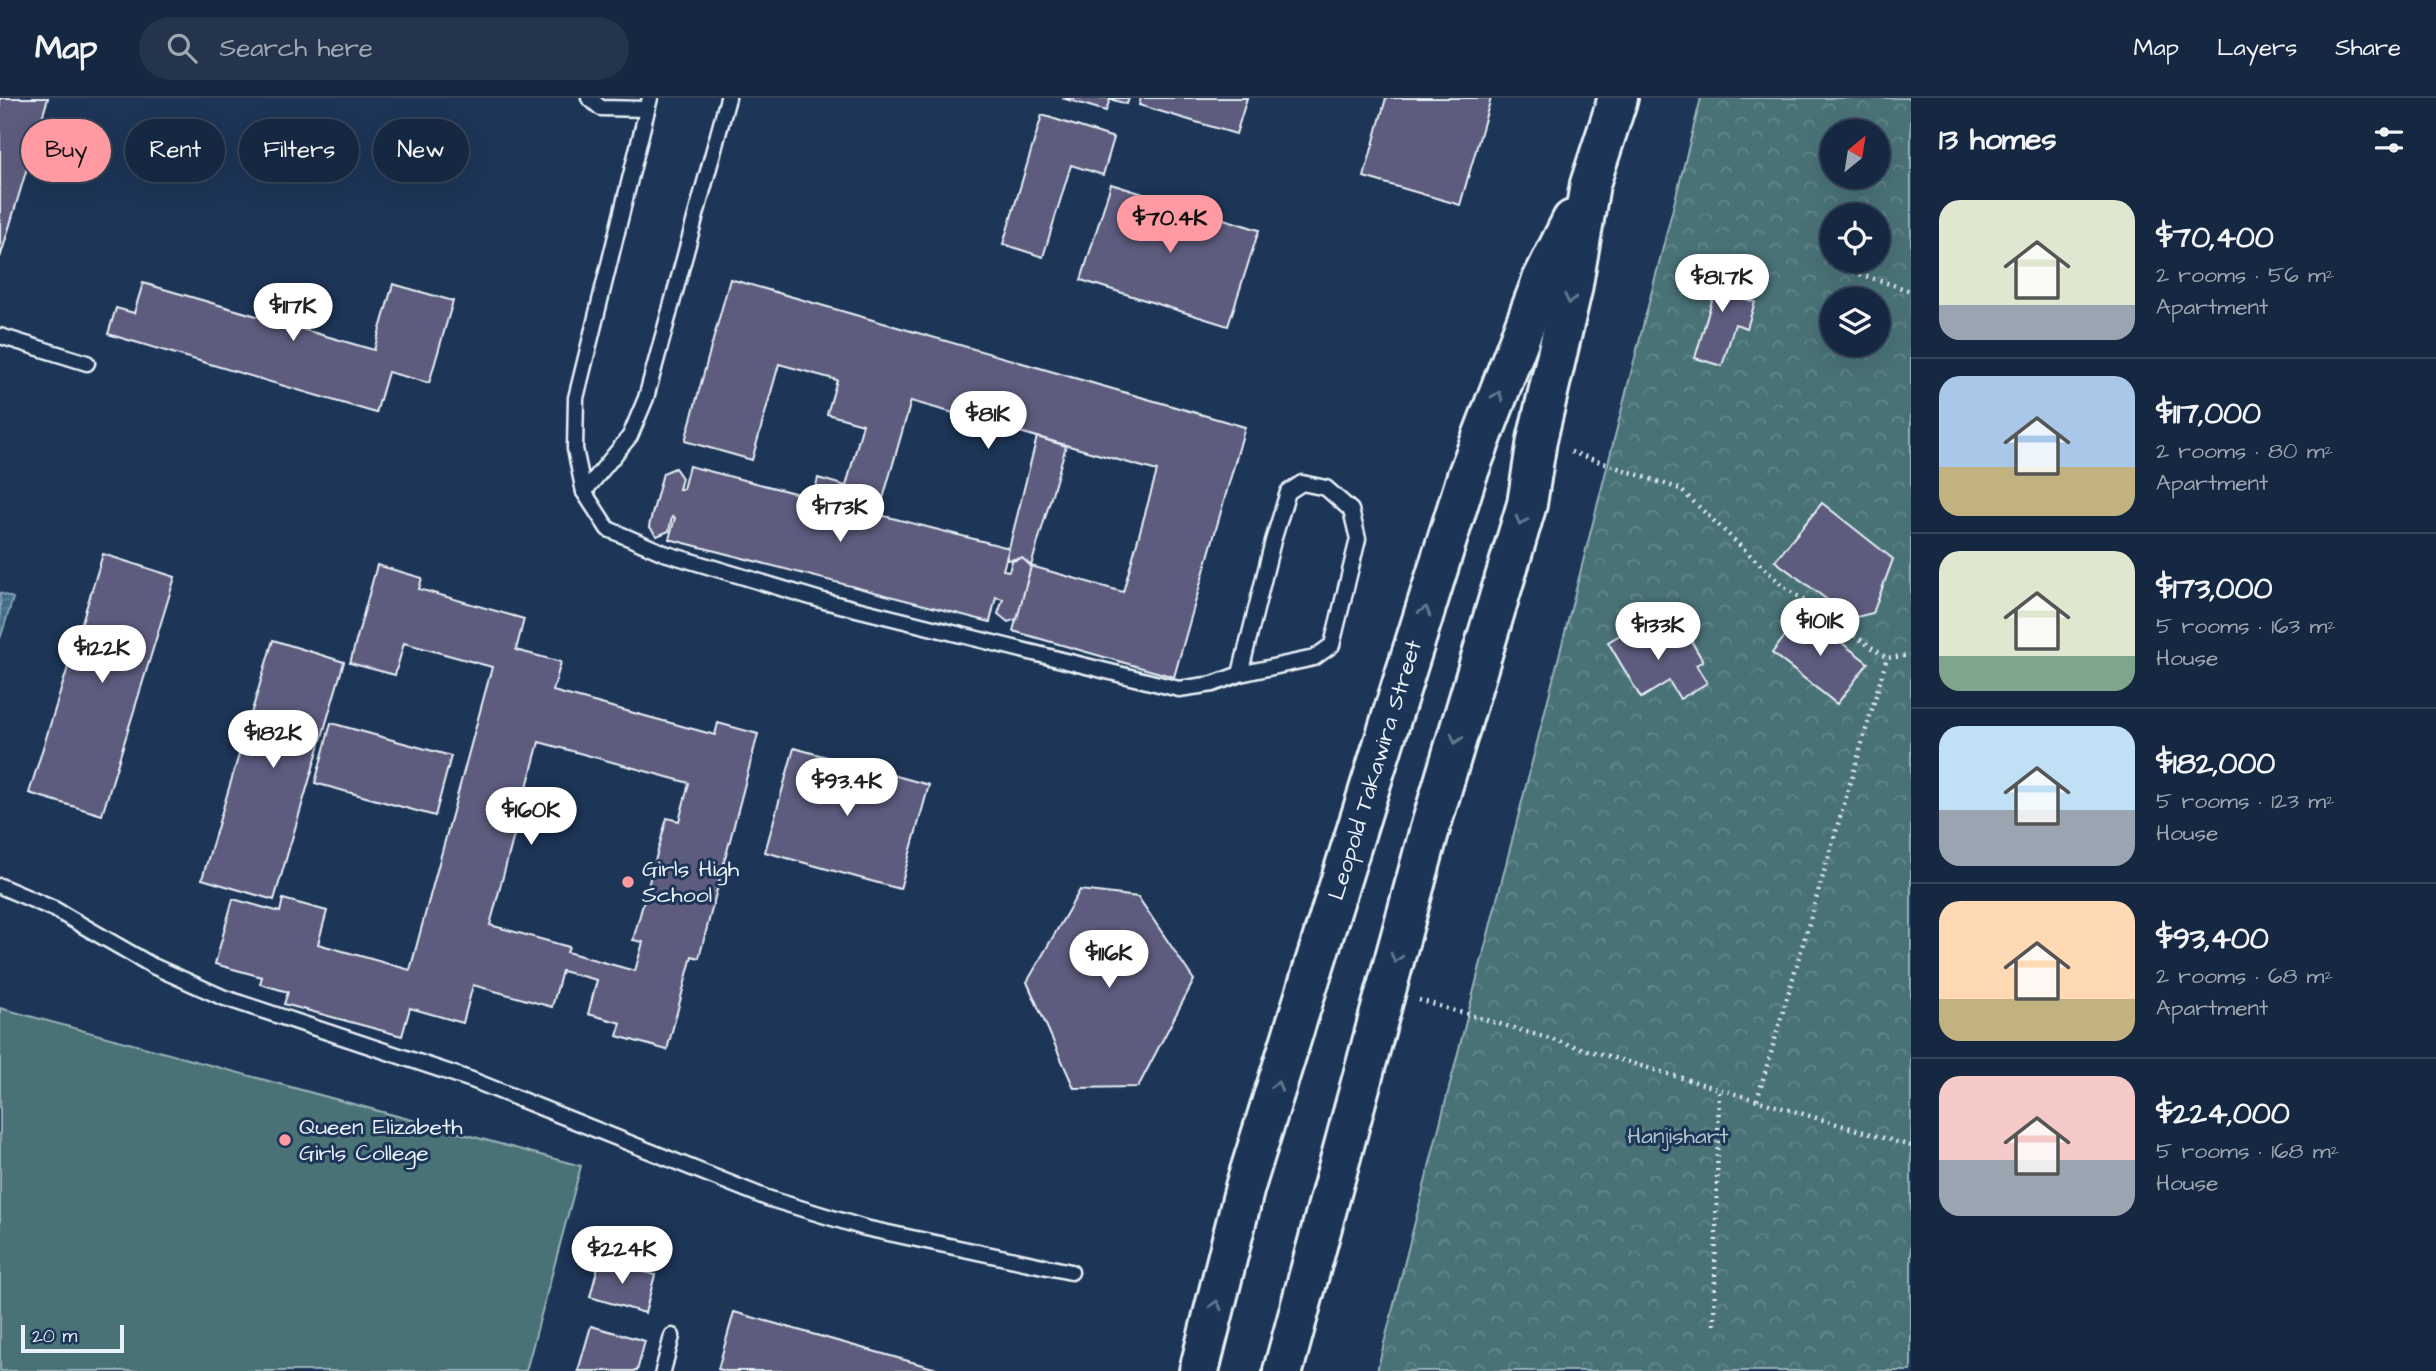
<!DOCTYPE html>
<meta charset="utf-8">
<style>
body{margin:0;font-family:"Architects Daughter",sans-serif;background:#23344c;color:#f1f3f6;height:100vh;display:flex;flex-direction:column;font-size:26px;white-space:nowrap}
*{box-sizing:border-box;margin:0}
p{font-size:23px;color:#9ea6b1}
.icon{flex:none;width:38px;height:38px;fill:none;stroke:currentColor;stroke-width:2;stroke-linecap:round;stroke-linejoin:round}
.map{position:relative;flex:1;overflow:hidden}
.drawer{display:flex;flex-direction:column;background:#162841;width:525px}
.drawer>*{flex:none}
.banner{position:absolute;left:21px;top:21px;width:665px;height:63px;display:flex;gap:14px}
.needle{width:46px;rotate:30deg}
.controls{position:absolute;left:1820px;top:21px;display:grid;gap:14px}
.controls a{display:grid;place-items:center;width:70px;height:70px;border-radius:50%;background:#162841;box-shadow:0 7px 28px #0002,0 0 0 2px #35445a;font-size:35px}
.scale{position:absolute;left:21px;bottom:18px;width:103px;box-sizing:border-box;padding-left:7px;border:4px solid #e8f1f8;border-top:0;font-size:19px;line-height:24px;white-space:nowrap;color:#e8f1f8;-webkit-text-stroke:5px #1d3557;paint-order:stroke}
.price{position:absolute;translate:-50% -60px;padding:0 16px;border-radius:24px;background:#fff;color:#222;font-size:23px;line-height:46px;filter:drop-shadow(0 2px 4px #0008)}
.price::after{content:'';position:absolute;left:50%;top:42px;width:21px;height:16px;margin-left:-10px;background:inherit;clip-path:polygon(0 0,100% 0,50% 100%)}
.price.on{background:#ff9aa2;color:#111}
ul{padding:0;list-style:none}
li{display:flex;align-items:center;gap:21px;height:175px;padding:0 28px}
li+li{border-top:2px solid #35445a}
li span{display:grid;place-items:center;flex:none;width:196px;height:140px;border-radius:21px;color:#555}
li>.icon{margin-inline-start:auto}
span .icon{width:84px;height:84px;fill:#fffc;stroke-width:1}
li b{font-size:30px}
h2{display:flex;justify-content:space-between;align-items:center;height:84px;padding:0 28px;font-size:30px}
.tag{padding:0 24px;border-radius:32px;background:#162841;box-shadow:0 7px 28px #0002,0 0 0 2px #35445a;font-size:24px;line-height:63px}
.tag.on{background:#ff9aa2;color:#111}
header{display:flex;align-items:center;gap:42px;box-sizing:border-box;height:98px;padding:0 35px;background:#162841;border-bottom:2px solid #35445a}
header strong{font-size:33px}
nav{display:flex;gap:38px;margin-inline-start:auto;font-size:24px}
.search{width:490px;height:63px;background:#23344c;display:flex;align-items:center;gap:18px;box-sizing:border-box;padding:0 24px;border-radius:38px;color:#9ea6b1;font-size:26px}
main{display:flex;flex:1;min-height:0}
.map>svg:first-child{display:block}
.park{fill:url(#park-crowns);stroke:#98b2b8;stroke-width:2;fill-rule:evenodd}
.pitch{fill:#497277;stroke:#98b2b8;stroke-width:2}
.water{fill:url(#water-rules);stroke:#84a1b5;stroke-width:2}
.building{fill:#5d5c7e;stroke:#e8f1f8;stroke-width:2;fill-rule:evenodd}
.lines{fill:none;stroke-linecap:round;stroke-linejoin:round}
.service-casing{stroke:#e8f1f8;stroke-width:19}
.secondary-casing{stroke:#e8f1f8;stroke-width:44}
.path{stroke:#e8f1f8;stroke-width:4.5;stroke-dasharray:2 5;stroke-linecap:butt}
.service{stroke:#1d3557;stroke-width:14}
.secondary{stroke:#1d3557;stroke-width:38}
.oneway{stroke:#64778f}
.poi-dot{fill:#ff9aa2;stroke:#1d3557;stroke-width:2.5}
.labels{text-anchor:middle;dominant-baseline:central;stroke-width:6;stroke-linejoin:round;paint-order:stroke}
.street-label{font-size:23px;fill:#e8f1f8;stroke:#1d3557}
.poi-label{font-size:23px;fill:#e8f1f8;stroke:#1d3557;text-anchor:start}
.park-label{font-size:23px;fill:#b0c5cb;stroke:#1d3557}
</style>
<header>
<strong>Map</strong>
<div class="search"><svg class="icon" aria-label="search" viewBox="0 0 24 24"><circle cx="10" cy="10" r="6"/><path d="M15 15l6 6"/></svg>Search here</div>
<nav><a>Map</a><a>Layers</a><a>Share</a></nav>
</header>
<main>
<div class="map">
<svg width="1911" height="1273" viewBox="0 0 1911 1273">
<defs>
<pattern id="park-crowns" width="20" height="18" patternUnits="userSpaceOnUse" patternTransform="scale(1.75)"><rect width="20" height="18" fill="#497277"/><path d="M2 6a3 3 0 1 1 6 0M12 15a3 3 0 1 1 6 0" fill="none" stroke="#63878b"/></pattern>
<pattern id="water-rules" width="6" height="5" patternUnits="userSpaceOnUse" patternTransform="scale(1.75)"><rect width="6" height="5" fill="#416c88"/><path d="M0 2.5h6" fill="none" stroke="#5c819a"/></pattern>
</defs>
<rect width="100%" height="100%" fill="#1d3557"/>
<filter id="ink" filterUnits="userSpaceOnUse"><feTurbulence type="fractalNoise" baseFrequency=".0143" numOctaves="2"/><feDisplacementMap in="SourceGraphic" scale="14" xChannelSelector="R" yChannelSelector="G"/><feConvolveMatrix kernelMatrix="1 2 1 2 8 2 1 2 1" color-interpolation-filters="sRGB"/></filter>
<g filter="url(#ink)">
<path class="park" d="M 1701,0 L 1911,0 L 1911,1273 L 1377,1273 ZM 1832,33 L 1878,33 L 1878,79 L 1832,79 ZM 1832,117 L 1878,117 L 1878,163 L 1832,163 ZM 1832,201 L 1878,201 L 1878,247 L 1832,247 Z"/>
<path class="pitch" d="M 0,910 L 581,1068 L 526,1273 L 0,1273 Z"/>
<path class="water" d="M 0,495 L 13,500 L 0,541 Z"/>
<g class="building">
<path d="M 0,0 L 48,0 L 0,160 Z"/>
<path d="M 1062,0 L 1129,0 L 1127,6 L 1110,1 L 1106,13 Z"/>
<path d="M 1141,0 L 1247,0 L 1236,36 L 1139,7 Z"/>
<path d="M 1386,0 L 1491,0 L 1460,107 L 1364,79 Z"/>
<path d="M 1042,17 L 1114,40 L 1103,77 L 1071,67 L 1043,159 L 1003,146 Z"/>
<path d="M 1111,86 L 1259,132 L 1228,228 L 1081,182 Z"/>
<path d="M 1699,170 L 1747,184 L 1742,200 L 1755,204 L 1747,230 L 1735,226 L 1722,268 L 1695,260 L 1714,196 L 1693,189 Z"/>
<path d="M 730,181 L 1245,329 L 1174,579 L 1013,533 L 1031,468 L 1123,494 L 1157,373 L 911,303 L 878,418 L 841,407 L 813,399 L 818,380 L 846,388 L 863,326 L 827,316 L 837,282 L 779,266 L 752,362 L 685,343 Z"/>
<path d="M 143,185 L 374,252 L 393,186 L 453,203 L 429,285 L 388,274 L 376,315 L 108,236 L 116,210 L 134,215 Z"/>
<path d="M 1037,339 L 1066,348 L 1031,468 L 1022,460 L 1006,462 Z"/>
<path d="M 689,368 L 1009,450 L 1003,472 L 1009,473 L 1012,463 L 1022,460 L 1031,468 L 1017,521 L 1008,524 L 998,516 L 1003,501 L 996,499 L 990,524 L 669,441 L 675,420 L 672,419 L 669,433 L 657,438 L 649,428 L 663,375 L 675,370 L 682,380 L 679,391 L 683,391 Z"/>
<path d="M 1822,405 L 1893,461 L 1873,515 L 1852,520 L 1775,463 Z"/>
<path d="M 103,456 L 175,479 L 102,717 L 29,695 Z"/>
<path d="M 377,467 L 422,480 L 419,491 L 524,521 L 516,552 L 561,564 L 553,593 L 715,637 L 718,625 L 758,636 L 699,860 L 692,858 L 667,952 L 617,938 L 621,925 L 588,916 L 597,882 L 562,873 L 552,909 L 473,887 L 463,925 L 410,910 L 402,938 L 284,906 L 288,894 L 260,886 L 262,879 L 215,866 L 233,801 L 280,814 L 283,801 L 327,813 L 318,846 L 410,872 L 492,569 L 404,545 L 395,577 L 350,565 ZM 539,644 L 689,685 L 679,723 L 667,720 L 633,842 L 643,844 L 635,873 L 567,854 L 569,849 L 490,827 Z"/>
<path d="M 1803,515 L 1868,565 L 1837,606 L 1772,555 Z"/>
<path d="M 1642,524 L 1659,553 L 1687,536 L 1703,563 L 1696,567 L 1707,585 L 1680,601 L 1669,583 L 1641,600 L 1608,544 Z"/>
<path d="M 273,542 L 344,564 L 274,802 L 202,781 Z"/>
<path d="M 331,625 L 451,658 L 435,718 L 315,685 Z"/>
<path d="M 794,650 L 929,687 L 900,791 L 765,754 Z"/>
<path d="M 1080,792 L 1138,799 L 1194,882 L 1138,989 L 1074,990 L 1027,884 Z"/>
<path d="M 600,1161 L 655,1177 L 645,1215 L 590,1199 Z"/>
<path d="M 734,1214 L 944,1273 L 726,1273 L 718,1271 Z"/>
<path d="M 591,1228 L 645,1243 L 637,1273 L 578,1273 Z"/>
</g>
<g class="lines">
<defs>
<g id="service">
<path d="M 589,0 L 601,10 L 647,11"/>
<path d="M 650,0 L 576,300 L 575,351 L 584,394 L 608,431 L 664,455 L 824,503 L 1179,591 L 1213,586 L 1240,576 L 1314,560 L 1332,547 L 1358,441 L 1351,412 L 1326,390 L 1302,385 L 1288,394 L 1273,443 L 1240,576"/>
<path d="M 0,238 L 87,265"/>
<path d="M 584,394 L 630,338 L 646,300 L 728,0"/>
<path d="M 0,788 L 54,811 L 153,868 L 222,899 L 472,982 L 767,1100 L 865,1130 L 1071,1174"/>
<path d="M 663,1273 L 672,1238"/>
</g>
<g id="secondary">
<path d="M 1199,1273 L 1245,1089 L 1467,378 L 1542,182 L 1572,122"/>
<path d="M 1283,1273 L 1429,734 L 1527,406 L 1537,342 L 1572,192 L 1590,86 L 1618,0"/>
</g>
</defs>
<use href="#service" class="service-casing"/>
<use href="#secondary" class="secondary-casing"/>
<g class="path">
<path d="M 1853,174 L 1911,193"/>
<path d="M 1571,354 L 1680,391 L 1783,488 L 1887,560 L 1911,557"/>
<path d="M 1419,902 L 1911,1048"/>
<path d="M 1757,1002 L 1887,560"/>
<path d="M 1714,1227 L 1719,991"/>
</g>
<use href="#service" class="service"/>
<use href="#secondary" class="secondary"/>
</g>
<defs><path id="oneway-chevron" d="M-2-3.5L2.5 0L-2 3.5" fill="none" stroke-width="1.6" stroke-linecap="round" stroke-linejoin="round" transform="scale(1.75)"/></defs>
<g class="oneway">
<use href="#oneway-chevron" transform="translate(1570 201) rotate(102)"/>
<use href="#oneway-chevron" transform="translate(1498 298) rotate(-69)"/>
<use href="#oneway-chevron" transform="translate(1521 423) rotate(107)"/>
<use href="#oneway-chevron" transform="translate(1425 513) rotate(-73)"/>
<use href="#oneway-chevron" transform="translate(1456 641) rotate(107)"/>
<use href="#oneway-chevron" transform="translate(1396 860) rotate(105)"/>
<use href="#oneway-chevron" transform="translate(1277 988) rotate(-73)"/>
<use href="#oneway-chevron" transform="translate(1216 1207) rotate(-76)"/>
</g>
</g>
<g class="poi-dot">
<circle cx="628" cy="784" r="7"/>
<circle cx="285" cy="1042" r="7"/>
</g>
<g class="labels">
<g class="street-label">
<text transform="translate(1375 672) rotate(-73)">Leopold Takawira Street</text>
</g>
<g class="poi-label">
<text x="642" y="771">Girls High<tspan x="642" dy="26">School</tspan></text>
<text x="299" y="1029">Queen Elizabeth<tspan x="299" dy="26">Girls College</tspan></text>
</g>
<g class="park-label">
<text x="1678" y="1038">Hanjishart</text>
</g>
</g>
</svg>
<div class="controls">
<a><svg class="needle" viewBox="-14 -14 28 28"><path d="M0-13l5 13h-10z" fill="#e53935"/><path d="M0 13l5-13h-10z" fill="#9ea6b1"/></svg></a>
<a><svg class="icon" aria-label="locate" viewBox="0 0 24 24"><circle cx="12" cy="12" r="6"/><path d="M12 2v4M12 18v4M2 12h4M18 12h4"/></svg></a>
<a><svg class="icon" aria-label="layers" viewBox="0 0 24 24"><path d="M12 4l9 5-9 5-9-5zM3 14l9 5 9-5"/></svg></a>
</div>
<div class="scale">20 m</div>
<b class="price on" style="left:1170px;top:157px">$70.4K</b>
<b class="price" style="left:1722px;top:216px">$81.7K</b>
<b class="price" style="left:293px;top:245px">$117K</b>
<b class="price" style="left:988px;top:353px">$81K</b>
<b class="price" style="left:840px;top:446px">$173K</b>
<b class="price" style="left:1820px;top:560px">$101K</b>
<b class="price" style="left:1658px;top:564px">$133K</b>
<b class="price" style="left:102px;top:587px">$122K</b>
<b class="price" style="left:273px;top:672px">$182K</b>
<b class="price" style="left:847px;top:720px">$93.4K</b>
<b class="price" style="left:531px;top:749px">$160K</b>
<b class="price" style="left:1109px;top:892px">$116K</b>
<b class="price" style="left:622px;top:1188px">$224K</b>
<div class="banner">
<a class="tag on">Buy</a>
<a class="tag">Rent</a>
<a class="tag">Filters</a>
<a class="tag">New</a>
</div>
</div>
<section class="drawer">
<h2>13 homes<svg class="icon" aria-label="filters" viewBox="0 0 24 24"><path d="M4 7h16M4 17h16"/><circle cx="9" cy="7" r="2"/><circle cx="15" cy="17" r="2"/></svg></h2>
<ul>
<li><span style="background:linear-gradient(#dfe7d0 75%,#9aa5b1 0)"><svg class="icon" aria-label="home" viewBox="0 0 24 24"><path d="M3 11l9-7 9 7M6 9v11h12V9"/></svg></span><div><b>$70,400</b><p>2 rooms · 56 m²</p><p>Apartment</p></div></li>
<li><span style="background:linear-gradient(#a9c7e8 65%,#c2b280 0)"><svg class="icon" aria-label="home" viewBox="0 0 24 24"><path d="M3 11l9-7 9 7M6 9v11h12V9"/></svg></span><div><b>$117,000</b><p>2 rooms · 80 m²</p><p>Apartment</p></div></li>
<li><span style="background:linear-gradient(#dfe7d0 75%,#7fa58c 0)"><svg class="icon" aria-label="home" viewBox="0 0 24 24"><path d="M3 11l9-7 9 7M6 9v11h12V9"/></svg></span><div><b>$173,000</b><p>5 rooms · 163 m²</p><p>House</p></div></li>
<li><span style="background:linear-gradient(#bfe0f5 60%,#9aa5b1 0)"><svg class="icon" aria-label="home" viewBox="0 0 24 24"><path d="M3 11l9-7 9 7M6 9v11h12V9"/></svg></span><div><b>$182,000</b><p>5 rooms · 123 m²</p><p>House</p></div></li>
<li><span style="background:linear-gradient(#ffd9b3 70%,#c2b280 0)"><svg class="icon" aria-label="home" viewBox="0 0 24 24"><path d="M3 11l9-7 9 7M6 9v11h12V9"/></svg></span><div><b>$93,400</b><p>2 rooms · 68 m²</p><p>Apartment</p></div></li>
<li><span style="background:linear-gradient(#f6c9c9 60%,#9aa5b1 0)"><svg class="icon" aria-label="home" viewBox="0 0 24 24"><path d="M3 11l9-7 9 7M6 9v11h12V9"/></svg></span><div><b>$224,000</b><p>5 rooms · 168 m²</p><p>House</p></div></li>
</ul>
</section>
</main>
